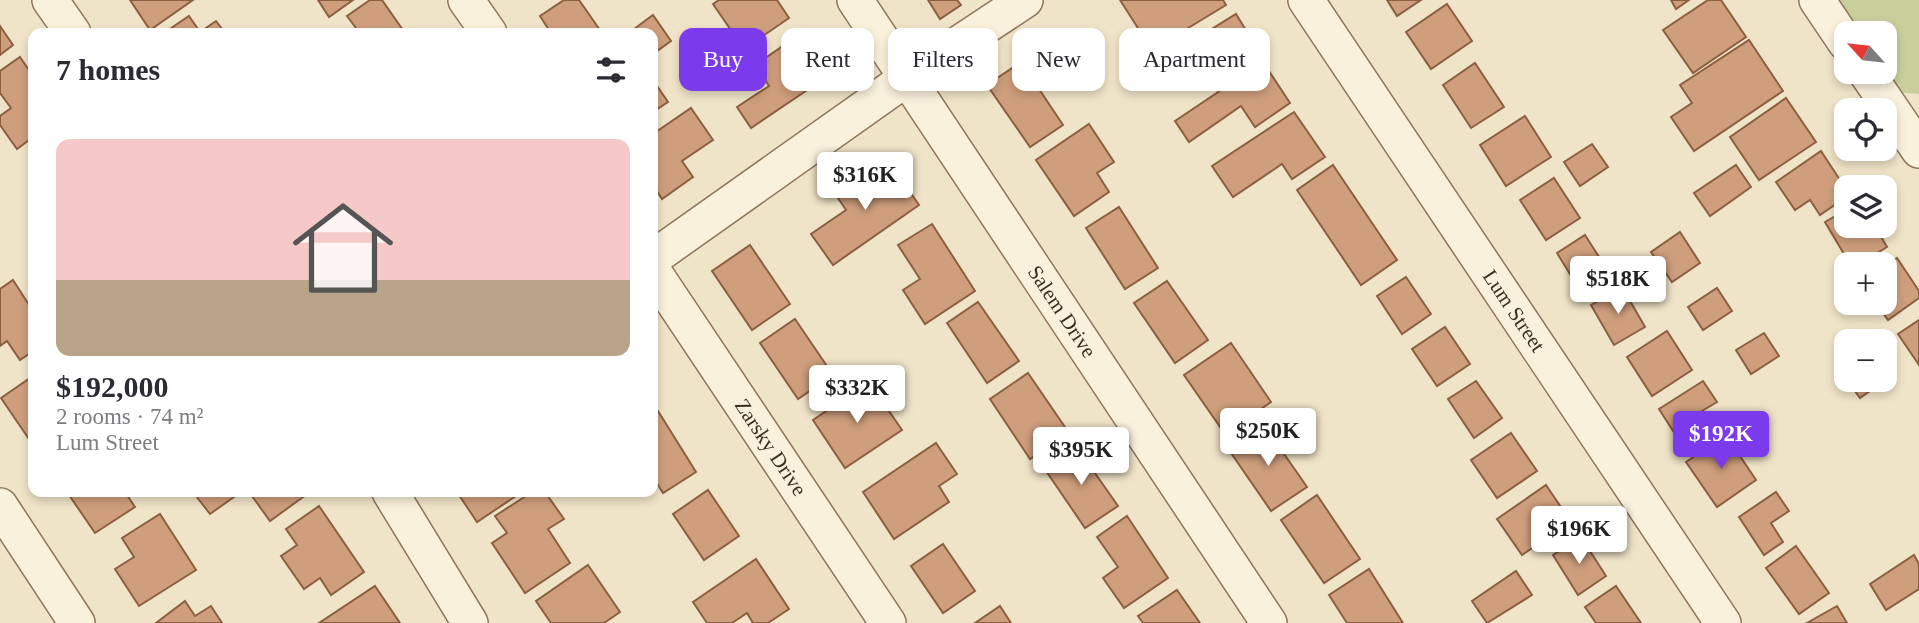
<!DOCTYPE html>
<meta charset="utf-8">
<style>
body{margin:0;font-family:Georgia,serif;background:#f2f2f3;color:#2b2b33;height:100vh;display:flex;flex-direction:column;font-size:26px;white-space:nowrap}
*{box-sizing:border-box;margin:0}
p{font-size:23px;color:#7c7c81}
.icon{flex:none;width:38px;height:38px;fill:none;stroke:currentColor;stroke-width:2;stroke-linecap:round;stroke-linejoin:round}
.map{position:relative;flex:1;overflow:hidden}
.details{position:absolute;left:28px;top:28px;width:630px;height:469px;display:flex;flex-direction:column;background:#fff;border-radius:14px;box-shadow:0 4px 10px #0003}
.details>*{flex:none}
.top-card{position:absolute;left:679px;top:28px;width:665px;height:63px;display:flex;gap:14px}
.needle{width:46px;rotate:297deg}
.controls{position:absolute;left:1834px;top:21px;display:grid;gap:14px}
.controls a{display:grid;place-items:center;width:63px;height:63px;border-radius:14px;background:#fff;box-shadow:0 4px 10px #0003;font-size:35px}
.price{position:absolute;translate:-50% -60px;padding:0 16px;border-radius:7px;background:#fff;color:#222;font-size:23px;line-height:46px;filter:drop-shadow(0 2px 4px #0008)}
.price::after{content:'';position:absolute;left:50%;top:42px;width:21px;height:16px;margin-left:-10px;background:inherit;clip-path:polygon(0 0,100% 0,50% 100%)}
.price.on{background:#7c3aed;color:#fff}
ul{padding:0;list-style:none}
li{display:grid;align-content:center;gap:14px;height:371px;padding:0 28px}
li+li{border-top:2px solid #e1e1e2}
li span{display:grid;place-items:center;height:217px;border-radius:14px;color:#555}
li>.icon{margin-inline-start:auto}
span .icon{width:126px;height:126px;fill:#fffc;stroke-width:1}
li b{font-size:30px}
h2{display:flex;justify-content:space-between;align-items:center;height:84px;padding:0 28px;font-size:30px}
.tag{padding:0 24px;border-radius:14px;background:#fff;box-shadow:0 4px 10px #0003;font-size:24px;line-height:63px}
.tag.on{background:#7c3aed;color:#fff}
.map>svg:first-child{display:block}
.green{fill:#c9cf9b}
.building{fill:#cf9f7d;stroke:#8d5f41;stroke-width:2}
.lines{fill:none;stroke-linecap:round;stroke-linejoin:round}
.minor-casing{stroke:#8d765c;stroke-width:38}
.minor{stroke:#faf1dc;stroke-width:35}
.labels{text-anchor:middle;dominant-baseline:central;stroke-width:7;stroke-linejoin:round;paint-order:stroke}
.street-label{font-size:21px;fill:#3d2e20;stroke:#f7eed8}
</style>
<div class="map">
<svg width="1919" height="623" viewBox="0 0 1919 623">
<rect width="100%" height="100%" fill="#f0e4c8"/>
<path class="green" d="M 1825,0 L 1919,0 L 1919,94 L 1893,92 L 1885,72 L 1885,33 L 1847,33 Z"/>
<g class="building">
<path d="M 130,0 L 193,0 L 150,30 Z"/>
<path d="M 318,0 L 353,0 L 329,17 Z"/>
<path d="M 370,0 L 382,0 L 405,33 L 356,33 L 359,32 L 347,16 Z"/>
<path d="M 564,0 L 579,0 L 602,33 L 551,33 L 540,16 Z"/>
<path d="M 719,0 L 777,0 L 789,18 L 744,49 L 713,4 Z"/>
<path d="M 928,0 L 957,0 L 961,5 L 940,19 Z"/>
<path d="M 1120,0 L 1223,0 L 1226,5 L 1152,50 Z"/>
<path d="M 1387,0 L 1421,0 L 1397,16 Z"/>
<path d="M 1671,0 L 1689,0 L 1676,9 Z"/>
<path d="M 1708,0 L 1721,0 L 1746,37 L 1693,73 L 1663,30 Z"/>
<path d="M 1447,4 L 1472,41 L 1431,69 L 1406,32 Z"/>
<path d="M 1236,14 L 1260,53 L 1212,82 L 1201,62 L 1185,72 L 1173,53 Z"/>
<path d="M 653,15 L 671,41 L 653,54 L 653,33 L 630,32 Z"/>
<path d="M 189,16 L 200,32 L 216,21 L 225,33 L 164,33 Z"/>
<path d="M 0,26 L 13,45 L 0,55 Z"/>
<path d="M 802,33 L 831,74 L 751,128 L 737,107 L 769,86 L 755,65 Z"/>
<path d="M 1749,40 L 1783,91 L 1694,151 L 1671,117 L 1692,103 L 1680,85 Z"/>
<path d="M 1077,41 L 1099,74 L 1077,89 L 1054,56 Z"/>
<path d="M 20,57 L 33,76 L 33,137 L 17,149 L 0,125 L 0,116 L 11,108 L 0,93 L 0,71 Z"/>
<path d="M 1021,62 L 1063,125 L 1030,147 L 987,85 Z"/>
<path d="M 1263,62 L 1290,103 L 1255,127 L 1241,106 L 1189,142 L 1175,121 Z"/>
<path d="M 1475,63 L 1504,107 L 1471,128 L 1443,85 Z"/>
<path d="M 653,80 L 668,102 L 653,112 Z"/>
<path d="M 1786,98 L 1816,142 L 1759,180 L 1730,137 Z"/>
<path d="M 691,108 L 713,140 L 682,161 L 693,177 L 662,199 L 653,185 L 653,134 Z"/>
<path d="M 1294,112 L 1325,157 L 1292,179 L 1282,164 L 1233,197 L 1212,166 Z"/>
<path d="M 1525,116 L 1551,157 L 1506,186 L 1480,145 Z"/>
<path d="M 1089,124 L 1114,162 L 1097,173 L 1109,192 L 1074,216 L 1036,160 Z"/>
<path d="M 1592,144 L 1608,167 L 1580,186 L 1564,162 Z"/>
<path d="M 1821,151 L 1846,189 L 1846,197 L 1820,215 L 1810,200 L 1795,210 L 1776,182 Z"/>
<path d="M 888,160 L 919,205 L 833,265 L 811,234 L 846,210 L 836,195 Z"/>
<path d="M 1333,165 L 1397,260 L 1361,285 L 1297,190 Z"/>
<path d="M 1736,165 L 1751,187 L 1710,216 L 1694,193 Z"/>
<path d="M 1554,178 L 1580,218 L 1546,240 L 1520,200 Z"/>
<path d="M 1119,207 L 1158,268 L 1125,289 L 1086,228 Z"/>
<path d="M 1846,210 L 1846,226 L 1875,226 L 1887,247 L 1859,264 L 1850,264 L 1825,222 Z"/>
<path d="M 932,224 L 975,291 L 925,324 L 903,290 L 920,279 L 898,245 Z"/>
<path d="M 1680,232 L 1700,263 L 1672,282 L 1651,252 Z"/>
<path d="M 1585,235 L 1610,274 L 1581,292 L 1557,253 Z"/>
<path d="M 750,245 L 790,304 L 752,330 L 712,271 Z"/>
<path d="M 1897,258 L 1919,291 L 1919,298 L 1888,320 L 1876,303 L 1885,303 L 1885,267 Z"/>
<path d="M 1406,277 L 1431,314 L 1402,334 L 1377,296 Z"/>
<path d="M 13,280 L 33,311 L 33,351 L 20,360 L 7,341 L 0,346 L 0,289 Z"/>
<path d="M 1167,281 L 1208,340 L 1175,363 L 1134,303 Z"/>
<path d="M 1622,287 L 1645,327 L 1614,345 L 1591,305 Z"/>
<path d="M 1717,288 L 1732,311 L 1703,330 L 1688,307 Z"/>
<path d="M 978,302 L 1019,361 L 987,383 L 947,323 Z"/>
<path d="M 795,319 L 833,375 L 798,399 L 760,343 Z"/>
<path d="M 1919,320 L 1919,365 L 1898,334 Z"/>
<path d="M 1445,327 L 1470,364 L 1437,386 L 1412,349 Z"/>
<path d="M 1667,331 L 1692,370 L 1652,396 L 1627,357 Z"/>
<path d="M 1764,333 L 1779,356 L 1751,374 L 1736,350 Z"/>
<path d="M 1231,343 L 1271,402 L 1225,434 L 1184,375 Z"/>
<path d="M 1846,362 L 1846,379 L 1838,368 Z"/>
<path d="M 1028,373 L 1069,433 L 1030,459 L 990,399 Z"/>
<path d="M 33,376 L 33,445 L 1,398 Z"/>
<path d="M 1847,380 L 1885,380 L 1860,398 Z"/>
<path d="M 1476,381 L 1502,418 L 1474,438 L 1448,399 Z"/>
<path d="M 1703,381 L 1717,402 L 1702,411 L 1716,432 L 1686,451 L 1659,409 Z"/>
<path d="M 869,382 L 902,430 L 845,468 L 813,420 Z"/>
<path d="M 658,411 L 696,472 L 663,493 L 653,477 L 653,415 Z"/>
<path d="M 1264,425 L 1307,487 L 1271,511 L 1229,450 Z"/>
<path d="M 1511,433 L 1537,471 L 1497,498 L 1471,460 Z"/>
<path d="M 1726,435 L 1756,480 L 1717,507 L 1686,462 Z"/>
<path d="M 936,443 L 957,474 L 939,486 L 949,502 L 894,539 L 863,492 Z"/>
<path d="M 1076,446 L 1118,506 L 1085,528 L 1044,468 Z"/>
<path d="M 1546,485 L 1571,522 L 1522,555 L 1497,519 Z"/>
<path d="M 708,490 L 739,536 L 704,560 L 673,514 Z"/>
<path d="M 67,492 L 125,492 L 135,507 L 95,533 Z"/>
<path d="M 193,492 L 241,492 L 210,514 Z"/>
<path d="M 249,492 L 310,492 L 270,521 Z"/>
<path d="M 457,492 L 522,492 L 477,522 Z"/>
<path d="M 532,492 L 545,492 L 564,519 L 548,529 L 570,563 L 525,593 L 492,543 L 507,533 L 495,516 Z"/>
<path d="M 1776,492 L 1789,511 L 1771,523 L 1783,542 L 1764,555 L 1739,517 Z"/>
<path d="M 1317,495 L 1360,559 L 1324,583 L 1281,520 Z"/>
<path d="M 319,506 L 364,572 L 331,595 L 320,578 L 304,589 L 281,556 L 297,545 L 286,529 Z"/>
<path d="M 160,514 L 196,570 L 139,606 L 115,569 L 134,557 L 122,538 Z"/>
<path d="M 1127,516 L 1168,578 L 1124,608 L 1103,578 L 1118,567 L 1097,537 Z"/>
<path d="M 1581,537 L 1606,576 L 1578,595 L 1553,555 Z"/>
<path d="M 943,544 L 975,591 L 943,613 L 911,566 Z"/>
<path d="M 1796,546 L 1829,593 L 1799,614 L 1766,568 Z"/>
<path d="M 1914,555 L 1919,564 L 1919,589 L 1886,610 L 1870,584 Z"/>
<path d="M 756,559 L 789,609 L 768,623 L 753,623 L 747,613 L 732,623 L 707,623 L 693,602 Z"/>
<path d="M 588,565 L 620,612 L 604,623 L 551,623 L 536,601 Z"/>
<path d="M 1369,569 L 1403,623 L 1347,623 L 1329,595 Z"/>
<path d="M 1516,571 L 1532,595 L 1487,623 L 1472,601 Z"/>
<path d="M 375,586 L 400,623 L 319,623 Z"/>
<path d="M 1616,586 L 1641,623 L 1596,623 L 1585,607 Z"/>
<path d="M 1177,590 L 1200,623 L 1143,623 L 1138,616 Z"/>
<path d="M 185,601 L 195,616 L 211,606 L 222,623 L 156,623 Z"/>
<path d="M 1000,606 L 1011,623 L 975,623 Z"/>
<path d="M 1837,606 L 1847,623 L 1807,623 L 1821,615 Z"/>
</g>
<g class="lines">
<defs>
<g id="minor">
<path d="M 50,0 L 73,33"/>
<path d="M 466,0 L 489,33"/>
<path id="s1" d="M 855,0 L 1269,623"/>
<path id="s2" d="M 1306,0 L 1723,623"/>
<path d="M 1817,0 L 1846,43"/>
<path d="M 1866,72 L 1919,150"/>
<path d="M 653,258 L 907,78 L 1025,0"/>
<path id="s3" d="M 653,271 L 888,623"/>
<path d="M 390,492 L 470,623"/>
<path d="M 0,506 L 77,623"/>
</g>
</defs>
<use href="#minor" class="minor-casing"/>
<use href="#minor" class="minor"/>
</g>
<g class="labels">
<g class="street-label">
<text stroke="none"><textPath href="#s1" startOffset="374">Salem Drive</textPath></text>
<text stroke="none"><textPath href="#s2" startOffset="374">Lum Street</textPath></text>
<text stroke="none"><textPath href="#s3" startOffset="212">Zarsky Drive</textPath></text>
</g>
</g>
</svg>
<div class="controls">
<a><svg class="needle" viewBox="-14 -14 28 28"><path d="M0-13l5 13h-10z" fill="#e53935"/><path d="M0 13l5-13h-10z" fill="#7c7c81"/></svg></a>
<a><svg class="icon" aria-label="locate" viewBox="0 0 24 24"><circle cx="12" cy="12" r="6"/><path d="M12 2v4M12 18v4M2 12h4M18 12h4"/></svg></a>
<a><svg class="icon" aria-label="layers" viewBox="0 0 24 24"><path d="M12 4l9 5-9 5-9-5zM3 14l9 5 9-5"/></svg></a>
<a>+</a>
<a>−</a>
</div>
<b class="price" style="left:865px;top:212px">$316K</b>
<b class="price" style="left:1618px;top:316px">$518K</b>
<b class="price" style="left:857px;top:425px">$332K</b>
<b class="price" style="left:1268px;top:468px">$250K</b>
<b class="price on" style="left:1721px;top:471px">$192K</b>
<b class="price" style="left:1081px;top:487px">$395K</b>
<b class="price" style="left:1579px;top:566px">$196K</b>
<div class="top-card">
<a class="tag on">Buy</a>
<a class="tag">Rent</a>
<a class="tag">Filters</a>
<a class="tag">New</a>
<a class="tag">Apartment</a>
</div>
<section class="details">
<h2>7 homes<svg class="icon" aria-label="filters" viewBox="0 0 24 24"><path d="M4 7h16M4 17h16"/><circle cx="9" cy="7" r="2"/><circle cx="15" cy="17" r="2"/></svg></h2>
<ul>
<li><span style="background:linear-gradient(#f6c9c9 65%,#b9a48a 0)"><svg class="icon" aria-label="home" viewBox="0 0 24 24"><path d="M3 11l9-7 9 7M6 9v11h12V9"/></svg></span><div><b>$192,000</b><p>2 rooms · 74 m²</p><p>Lum Street</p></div></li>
</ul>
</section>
</div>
